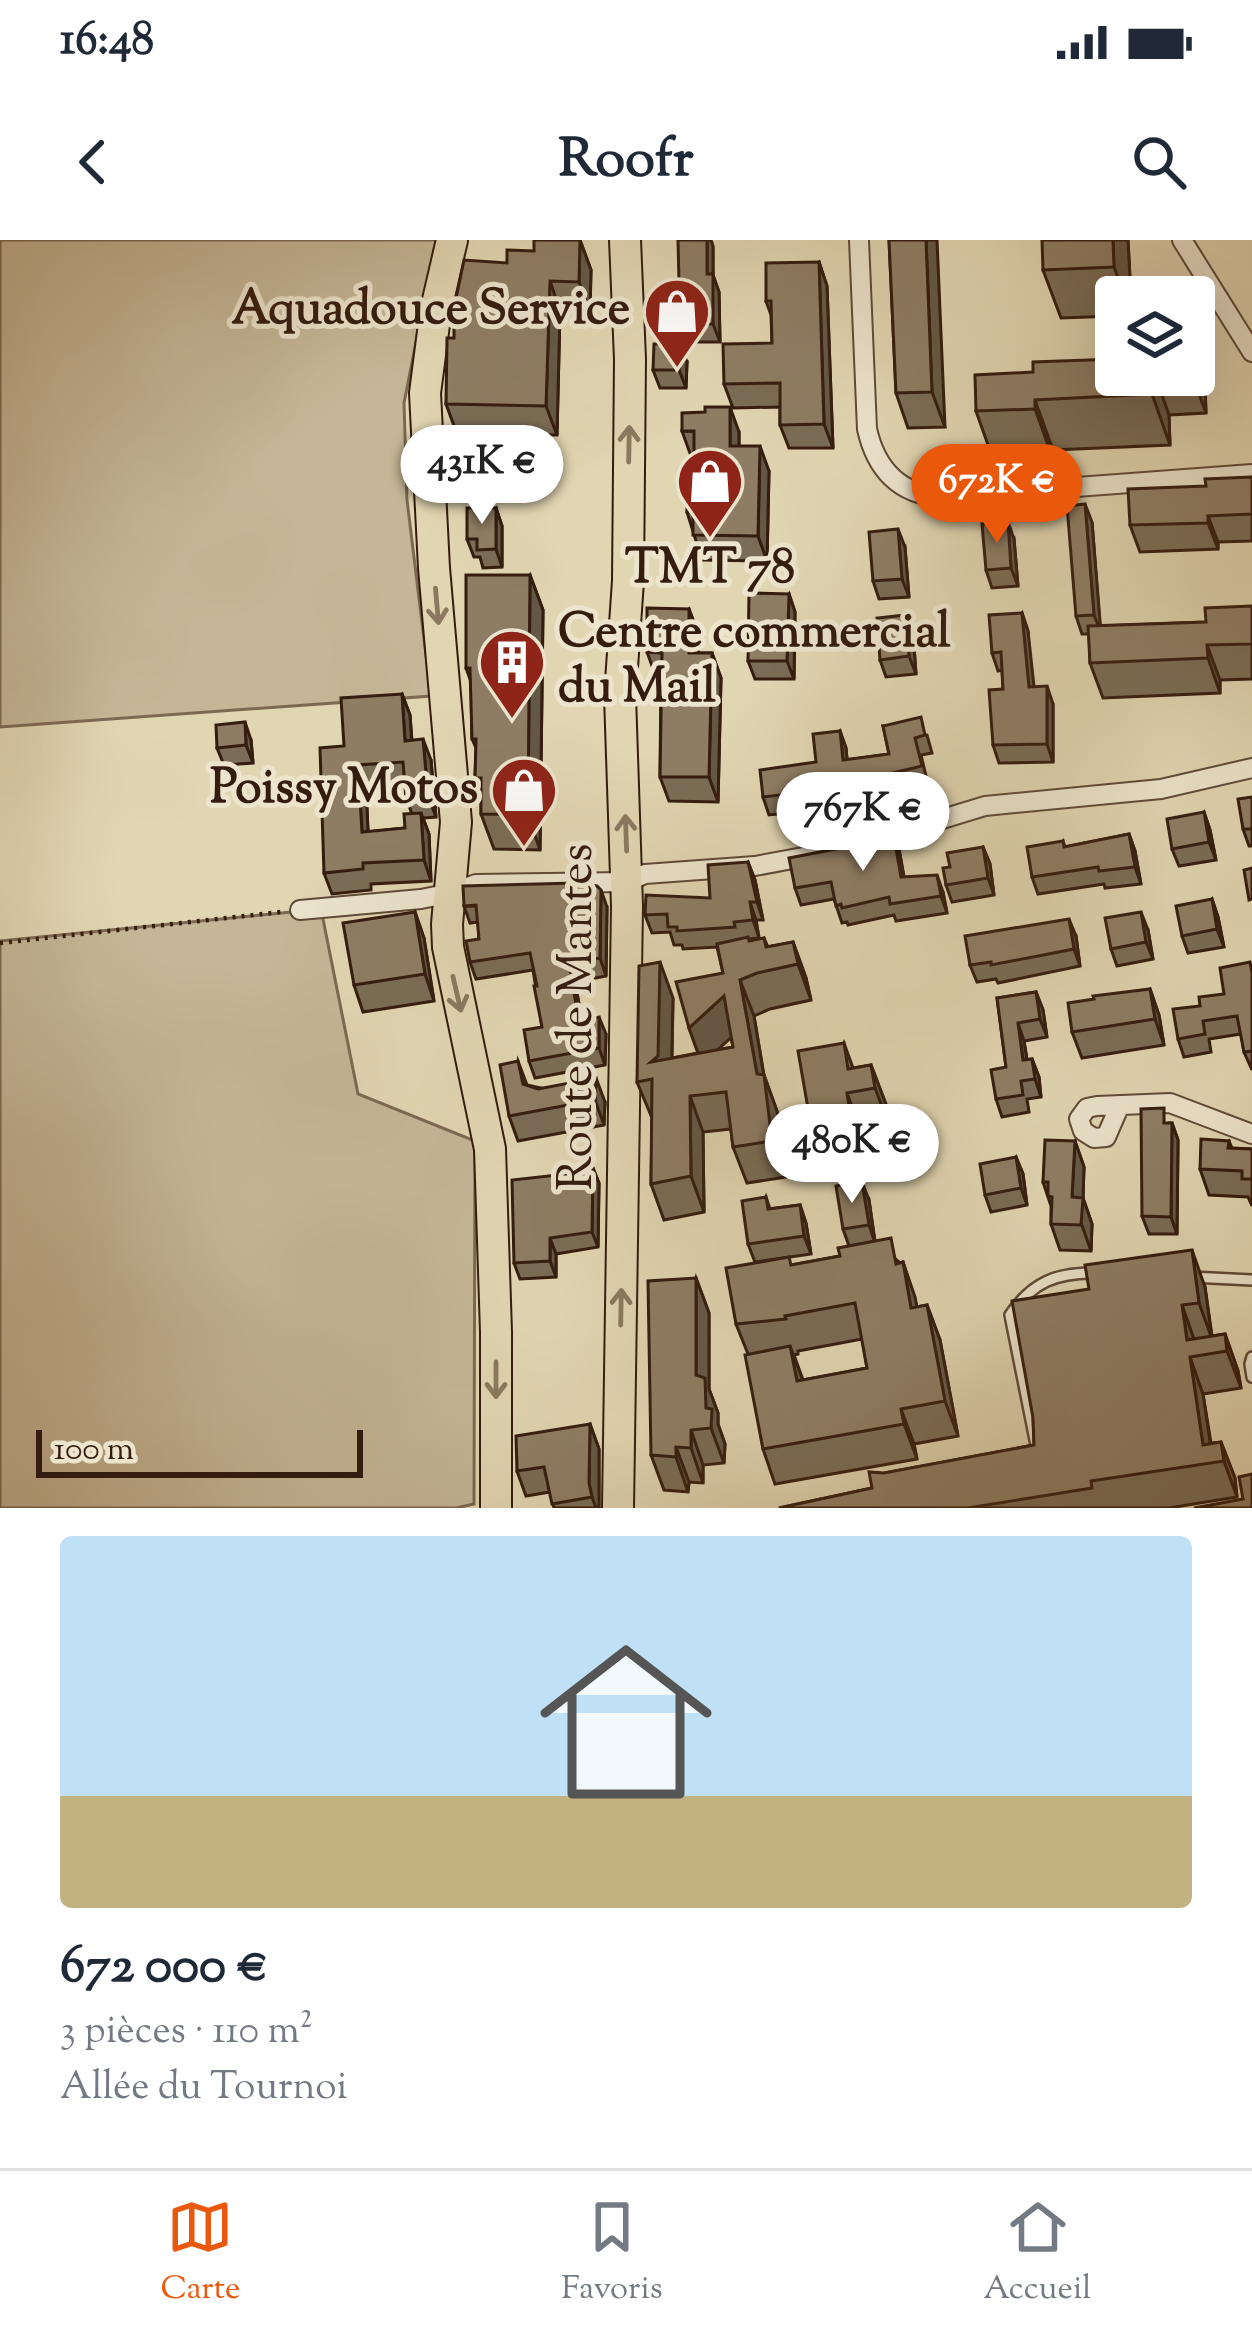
<!DOCTYPE html>
<html lang="fr">
<meta charset="utf-8">
<style>
body{margin:0;font-family:"Sorts Mill Goudy",serif;background:#f2f2f3;color:#1f2937;height:100vh;display:flex;flex-direction:column;font-size:45px;white-space:nowrap}
*{box-sizing:border-box;margin:0}
p{font-size:39px;color:#747a83}
.icon{flex:none;width:66px;height:66px;fill:none;stroke:currentColor;stroke-width:2;stroke-linecap:round;stroke-linejoin:round}
.map{position:relative;height:1268px;overflow:hidden}
.sheet{display:flex;flex-direction:column;background:#fff;flex:1}
.sheet>*{flex:none}
.controls{position:absolute;left:1095px;top:36px;display:grid;gap:24px}
.controls a{display:grid;place-items:center;width:120px;height:120px;border-radius:12px;background:#fff;box-shadow:0 12px 48px #0002;font-size:60px}
.scale{position:absolute;left:36px;bottom:30px;width:327px;box-sizing:border-box;padding-left:12px;border:6px solid #341c0f;border-top:0;font-size:33px;line-height:42px;white-space:nowrap;color:#341c0f;-webkit-text-stroke:9px #ece4cd;paint-order:stroke}
.price{position:absolute;translate:-50% -102px;padding:0 27px;border-radius:42px;background:#fff;color:#222;font-size:39px;line-height:78px;filter:drop-shadow(0 3px 6px #0008)}
.price::after{content:'';position:absolute;left:50%;top:72px;width:36px;height:27px;margin-left:-18px;background:inherit;clip-path:polygon(0 0,100% 0,50% 100%)}
.price.current{background:#ea580c;color:#fff}
ul{padding:0;list-style:none}
li{display:grid;align-content:center;gap:24px;height:636px;padding:0 60px}
li+li{border-top:3px solid #e0e1e3}
li span{display:grid;place-items:center;height:372px;border-radius:12px;color:#555}
li>.icon{margin-inline-start:auto}
span .icon{width:216px;height:216px;fill:#fffc;stroke-width:1}
li b{font-size:51px}
.status{display:flex;justify-content:space-between;align-items:center;height:84px;padding:0 60px;background:#fff;direction:ltr}
.status svg{height:33px;fill:currentColor}
header{display:flex;justify-content:space-between;align-items:center;height:156px;padding:0 60px;background:#fff;font-size:54px;font-weight:700}
.tabs{display:flex;justify-content:space-around;align-items:center;height:168px;border-top:3px solid #e0e1e3;background:#fff;font-size:33px;color:#747a83}
.tabs a{display:grid;justify-items:center;gap:6px}
.tabs .current{color:#ea580c}
.map>svg:first-child{display:block}
.green{fill:#c4b696;stroke:#7c6952;stroke-width:3}
.lines{fill:none;stroke-linecap:round;stroke-linejoin:round}
.service-casing{stroke:#5f4a38;stroke-width:14}
.minor-casing{stroke:#5f4a38;stroke-width:22}
.primary-casing{stroke:#341c0f;stroke-width:34}
.path{stroke:#341c0f;stroke-width:4.5;stroke-dasharray:3 6;stroke-linecap:butt}
.service{stroke:#ece4cd;stroke-width:9}
.minor{stroke:#ece4cd;stroke-width:18}
.primary{stroke:#e1d6b2;stroke-width:30}
.wall{fill:#7a6c56;stroke:#341c0f;stroke-width:3;fill-rule:evenodd}
.shaded-wall{fill:#635846;stroke:#341c0f;stroke-width:3}
.building{fill:#8e7d64;stroke:#341c0f;stroke-width:3}
.oneway{stroke:#8a7960}
.labels{text-anchor:middle;dominant-baseline:central;stroke-width:10;stroke-linejoin:round;paint-order:stroke}
.poi-label{font-size:48px;font-weight:bold;fill:#341c0f;stroke:#ece4cd;text-anchor:end}
.street-label{font-size:48px;fill:#341c0f;stroke:#ece4cd}
</style>
<div class="status"><b>16:48</b><svg viewBox="0 0 49 12"><path d="M0 12V9h3v3zM5 12V6h3v6zM10 12V3h3v9zM15 12V0h3v12zM26 1h20v11H26zM47 4h2v5h-2z"/></svg></div>
<header><svg class="icon" aria-label="back" viewBox="0 0 24 24"><path d="M15 5l-7 7 7 7"/></svg>Roofr<svg class="icon" aria-label="search" viewBox="0 0 24 24"><circle cx="10" cy="10" r="6"/><path d="M15 15l6 6"/></svg></header>
<div class="map">
<svg width="1252" height="1268" viewBox="0 0 1252 1268">
<rect width="100%" height="100%" fill="#e1d6b2"/>
<filter id="stains"><feTurbulence type="fractalNoise" baseFrequency=".00167" numOctaves="4"/><feColorMatrix values="0 0 0 0 .2 0 0 0 0 .09 0 0 0 0 .02 0 0 0 .5 -.17"/></filter>
<radialGradient id="worn" r=".72"><stop offset=".6" stop-color="#630" stop-opacity="0"/><stop offset="1" stop-color="#630" stop-opacity=".3"/></radialGradient>
<g class="green">
<path d="M 0,0 L 436,0 L 404,163 L 407,260 L 431,456 L 0,487 Z"/>
<path d="M 321,669 L 358,854 L 475,901 L 474,1264 L 456,1268 L 0,1268 L 0,701 Z"/>
</g>
<g class="lines">
<defs>
<g id="service">
<path d="M 1191,1037 L 1252,1040"/>
<path d="M 1252,1117 L 1250,1124 L 1252,1137"/>
<path d="M 1036,1205 L 1010,1075 C 1032,1042 1057,1032 1097,1033"/>
</g>
<g id="minor">
<path d="M 859,0 L 867,189 C 876,229 899,255 942,257 L 1252,234"/>
<path d="M 1182,0 L 1252,112"/>
<path d="M 841,610 L 985,566 L 1161,549 L 1252,528"/>
<path d="M 300,670 L 421,659 L 451,653 L 476,644 L 626,642 L 645,634 L 755,626 L 814,615"/>
<path d="M 1120,865 L 1106,897 L 1094,898 L 1083,891 L 1079,879 L 1087,868 L 1097,866 L 1170,863 L 1252,894"/>
</g>
<g id="primary">
<path d="M 452,0 L 436,69 L 425,153 L 434,328 L 456,582 L 447,684 L 448,707 L 490,909 L 496,1092 L 496,1268"/>
<path d="M 618,1268 L 627,666 L 620,456 L 628,341 L 630,119 L 625,0"/>
</g>
</defs>
<use href="#service" class="service-casing"/>
<use href="#minor" class="minor-casing"/>
<use href="#primary" class="primary-casing"/>
<path class="path" d="M 0,703 L 281,672"/>
<use href="#service" class="service"/>
<use href="#minor" class="minor"/>
<use href="#primary" class="primary"/>
</g>
<g class="wall">
<path d="M 580,0 L 591,30 L 590,71 L 560,71 L 557,195 L 457,194 L 446,164 L 454,98 L 534,11 Z"/>
<path d="M 889,0 L 945,187 L 908,188 L 896,153 Z"/>
<path d="M 1128,0 L 1131,57 L 1116,57 L 1116,76 L 1061,78 L 1043,30 Z"/>
<path d="M 713,6 L 713,35 L 719,52 L 720,102 L 686,102 L 680,84 Z"/>
<path d="M 819,22 L 827,46 L 833,208 L 789,208 L 780,185 L 780,167 L 733,168 L 724,144 L 772,103 L 771,75 L 766,61 Z"/>
<path d="M 1194,87 L 1204,114 L 1206,173 L 1169,175 L 1170,205 L 1053,210 L 1053,219 L 994,222 L 976,171 L 1116,135 L 1194,135 Z"/>
<path d="M 687,122 L 686,148 L 660,148 L 653,130 Z"/>
<path d="M 682,191 L 739,192 L 739,206 L 769,231 L 767,321 L 702,320 L 687,272 L 694,216 L 691,216 Z"/>
<path d="M 1252,237 L 1252,301 L 1218,302 L 1218,309 L 1140,312 L 1130,285 L 1206,246 Z"/>
<path d="M 496,268 L 502,286 L 502,327 L 483,328 L 480,317 L 474,317 L 467,299 Z"/>
<path d="M 1092,282 L 1100,386 L 1206,382 L 1252,366 L 1252,439 L 1220,440 L 1220,453 L 1103,458 L 1090,423 L 1089,394 L 1082,394 L 1076,376 Z"/>
<path d="M 1014,299 L 1018,346 L 992,348 L 986,330 Z"/>
<path d="M 905,307 L 909,357 L 879,359 L 873,341 Z"/>
<path d="M 530,335 L 543,370 L 540,610 L 494,609 L 481,574 L 481,553 L 475,538 L 476,508 L 472,499 L 471,442 L 466,428 Z"/>
<path d="M 789,354 L 795,372 L 794,439 L 755,439 L 748,421 Z"/>
<path d="M 689,369 L 698,393 L 698,413 L 712,413 L 721,438 L 718,562 L 669,561 L 660,537 L 661,437 L 656,437 L 647,412 Z"/>
<path d="M 1022,373 L 1028,391 L 1031,436 L 1034,447 L 1053,464 L 1053,522 L 999,523 L 993,505 L 1003,449 L 1002,430 L 998,431 L 992,413 Z"/>
<path d="M 913,393 L 916,434 L 886,437 L 880,420 Z"/>
<path d="M 402,454 L 410,475 L 412,500 L 431,520 L 436,577 L 423,578 L 429,594 L 431,641 L 371,644 L 371,650 L 332,654 L 324,633 L 344,506 ZM 405,543 L 406,558 L 412,574 L 405,588 L 368,592 L 366,546 Z"/>
<path d="M 883,486 L 927,495 L 932,513 L 921,515 L 928,544 L 870,557 L 871,564 L 769,575 L 763,557 L 816,522 L 840,491 L 846,508 L 847,520 L 889,514 Z"/>
<path d="M 251,500 L 253,523 L 224,525 L 217,508 Z"/>
<path d="M 1252,557 L 1252,606 L 1249,606 L 1243,589 Z"/>
<path d="M 1204,572 L 1210,590 L 1216,620 L 1179,626 L 1172,609 Z"/>
<path d="M 1129,594 L 1135,611 L 1141,644 L 1105,648 L 1104,644 L 1038,654 L 1032,637 L 1063,601 L 1065,607 Z"/>
<path d="M 983,607 L 990,624 L 994,655 L 952,662 L 946,645 L 950,627 Z"/>
<path d="M 899,609 L 904,637 L 943,652 L 947,673 L 896,681 L 894,675 L 848,685 L 847,682 L 842,683 L 834,659 L 801,665 L 795,648 Z"/>
<path d="M 748,622 L 755,640 L 763,680 L 756,680 L 759,698 L 749,699 L 750,701 L 764,698 L 768,707 L 793,702 L 806,738 L 811,760 L 770,769 L 754,776 L 764,835 L 777,871 L 786,937 L 747,943 L 733,907 L 731,889 L 703,892 L 704,972 L 664,980 L 651,944 L 652,878 L 637,842 L 673,758 L 672,818 L 698,813 L 689,788 L 723,733 L 717,707 L 683,709 L 682,705 L 674,705 L 670,692 L 652,693 L 645,675 L 710,658 ZM 731,797 L 733,807 L 717,810 Z"/>
<path d="M 1212,659 L 1218,677 L 1224,707 L 1188,713 L 1182,696 Z"/>
<path d="M 464,666 L 607,667 L 606,736 L 575,742 L 582,780 L 606,794 L 605,825 L 535,838 L 529,821 L 542,787 L 533,730 L 476,739 L 470,722 L 479,699 L 478,682 L 470,683 Z"/>
<path d="M 415,672 L 424,698 L 434,761 L 363,772 L 354,745 Z"/>
<path d="M 1148,690 L 1153,719 L 1117,726 L 1111,709 Z"/>
<path d="M 1076,696 L 1080,726 L 998,743 L 996,739 L 977,742 L 970,725 Z"/>
<path d="M 1252,727 L 1252,830 L 1244,812 L 1241,794 L 1209,799 L 1211,812 L 1184,817 L 1178,799 Z"/>
<path d="M 1150,749 L 1159,775 L 1164,805 L 1082,818 L 1072,792 Z"/>
<path d="M 1036,752 L 1043,770 L 1047,797 L 1024,801 L 1027,820 L 1032,819 L 1039,837 L 1041,857 L 1027,859 L 1029,872 L 1002,877 L 996,859 L 1006,827 L 997,758 Z"/>
<path d="M 844,803 L 853,828 L 871,825 L 890,875 L 894,898 L 865,903 L 869,923 L 828,931 L 810,880 Z"/>
<path d="M 518,821 L 527,845 L 605,862 L 604,885 L 518,901 L 509,876 Z"/>
<path d="M 1169,883 L 1172,883 L 1178,900 L 1177,994 L 1149,994 L 1142,976 Z"/>
<path d="M 1075,901 L 1084,927 L 1083,958 L 1092,984 L 1091,1011 L 1060,1010 L 1051,984 L 1051,966 L 1043,942 Z"/>
<path d="M 1229,901 L 1232,908 L 1252,909 L 1252,966 L 1248,957 L 1209,955 L 1200,929 Z"/>
<path d="M 1016,917 L 1023,934 L 1027,965 L 991,972 L 985,955 Z"/>
<path d="M 593,928 L 599,943 L 598,1007 L 556,1014 L 556,1037 L 520,1039 L 514,1023 L 576,933 Z"/>
<path d="M 766,957 L 770,969 L 800,965 L 806,983 L 811,1014 L 755,1022 L 748,1004 Z"/>
<path d="M 869,960 L 875,1001 L 900,1023 L 903,1022 L 917,1067 L 927,1065 L 940,1100 L 958,1196 L 914,1204 L 917,1219 L 775,1244 L 763,1209 L 748,1114 L 736,1084 L 792,1025 L 840,1016 L 849,1006 L 843,989 ZM 862,1099 L 867,1128 L 803,1140 L 794,1115 L 798,1114 L 798,1111 Z"/>
<path d="M 696,1038 L 709,1073 L 709,1149 L 718,1173 L 718,1184 L 725,1204 L 724,1223 L 703,1225 L 703,1243 L 689,1242 L 688,1252 L 664,1250 L 651,1215 Z"/>
<path d="M 1205,1047 L 1212,1096 L 1225,1094 L 1238,1131 L 1241,1148 L 1203,1154 L 1211,1203 L 1221,1202 L 1235,1238 L 1237,1257 L 1169,1268 L 779,1268 L 872,1248 L 884,1233 L 1034,1205 L 1033,1178 Z"/>
<path d="M 590,1184 L 599,1209 L 599,1268 L 554,1268 L 550,1252 L 526,1256 L 517,1231 Z"/>
</g>
<g class="shaded-wall">
<path d="M 580,0 L 591,30 L 590,71 L 579,42 Z"/>
<path d="M 707,0 L 711,0 L 713,6 L 713,35 L 719,52 L 720,102 L 713,84 L 707,34 Z"/>
<path d="M 926,0 L 937,0 L 945,187 L 932,152 Z"/>
<path d="M 1113,0 L 1128,0 L 1131,57 L 1125,57 L 1114,27 Z"/>
<path d="M 819,22 L 827,46 L 833,208 L 824,184 Z"/>
<path d="M 550,41 L 560,71 L 557,195 L 546,166 Z"/>
<path d="M 1194,87 L 1204,114 L 1206,173 L 1192,135 L 1194,135 Z"/>
<path d="M 680,104 L 687,122 L 686,148 L 679,130 Z"/>
<path d="M 1151,135 L 1155,135 L 1169,175 L 1170,205 L 1152,154 Z"/>
<path d="M 1035,160 L 1053,210 L 1053,219 L 1035,169 Z"/>
<path d="M 730,167 L 739,192 L 739,231 L 730,206 Z"/>
<path d="M 760,206 L 769,231 L 767,321 L 758,296 Z"/>
<path d="M 1085,264 L 1092,282 L 1101,393 L 1094,375 Z"/>
<path d="M 496,268 L 502,286 L 502,327 L 496,309 Z"/>
<path d="M 1208,276 L 1218,302 L 1218,309 L 1208,283 Z"/>
<path d="M 1008,282 L 1014,299 L 1018,346 L 1011,328 Z"/>
<path d="M 898,289 L 905,307 L 909,357 L 902,339 Z"/>
<path d="M 530,335 L 543,370 L 540,610 L 528,575 Z"/>
<path d="M 789,354 L 795,372 L 794,439 L 787,421 Z"/>
<path d="M 689,369 L 698,393 L 698,438 L 689,413 Z"/>
<path d="M 1022,373 L 1028,391 L 1036,465 L 1029,447 L 1025,426 Z"/>
<path d="M 906,375 L 913,393 L 916,434 L 909,416 Z"/>
<path d="M 1207,405 L 1220,440 L 1220,453 L 1208,418 Z"/>
<path d="M 712,413 L 721,438 L 718,562 L 709,537 Z"/>
<path d="M 1047,446 L 1053,464 L 1053,522 L 1047,504 Z"/>
<path d="M 402,454 L 410,475 L 413,522 L 405,501 Z"/>
<path d="M 245,482 L 251,500 L 253,523 L 246,505 Z"/>
<path d="M 840,491 L 846,508 L 849,538 L 843,520 Z"/>
<path d="M 423,499 L 431,520 L 436,577 L 428,556 Z"/>
<path d="M 358,525 L 366,546 L 369,613 L 362,592 Z"/>
<path d="M 1204,572 L 1210,590 L 1216,620 L 1209,602 Z"/>
<path d="M 421,573 L 429,594 L 431,641 L 424,620 Z"/>
<path d="M 893,592 L 899,609 L 907,654 L 901,637 Z"/>
<path d="M 1129,594 L 1135,611 L 1141,644 L 1135,627 Z"/>
<path d="M 983,607 L 990,624 L 994,655 L 988,638 Z"/>
<path d="M 748,622 L 755,640 L 763,680 L 757,662 Z"/>
<path d="M 937,635 L 943,652 L 947,673 L 941,656 Z"/>
<path d="M 601,650 L 607,667 L 606,736 L 600,718 Z"/>
<path d="M 1212,659 L 1218,677 L 1224,707 L 1217,689 Z"/>
<path d="M 750,662 L 756,680 L 759,698 L 753,680 Z"/>
<path d="M 415,672 L 424,698 L 434,761 L 425,734 Z"/>
<path d="M 1141,672 L 1148,690 L 1153,719 L 1146,702 Z"/>
<path d="M 1069,679 L 1076,696 L 1080,726 L 1074,709 Z"/>
<path d="M 793,702 L 806,738 L 811,760 L 798,724 Z"/>
<path d="M 660,722 L 673,758 L 671,852 L 651,822 Z"/>
<path d="M 569,724 L 575,742 L 585,798 L 579,781 Z"/>
<path d="M 740,740 L 754,776 L 764,837 L 764,835 L 777,871 L 786,937 L 772,901 L 757,834 Z"/>
<path d="M 1150,749 L 1159,775 L 1164,805 L 1155,779 Z"/>
<path d="M 1036,752 L 1043,770 L 1047,797 L 1040,779 Z"/>
<path d="M 724,756 L 737,792 L 702,824 L 689,788 Z"/>
<path d="M 599,777 L 606,794 L 605,825 L 599,808 Z"/>
<path d="M 1018,783 L 1024,801 L 1030,838 L 1023,820 Z"/>
<path d="M 1032,819 L 1039,837 L 1041,857 L 1035,839 Z"/>
<path d="M 871,825 L 890,875 L 894,898 L 875,848 Z"/>
<path d="M 596,838 L 605,862 L 604,885 L 595,860 Z"/>
<path d="M 847,853 L 865,903 L 869,923 L 850,873 Z"/>
<path d="M 690,856 L 703,892 L 704,972 L 691,936 Z"/>
<path d="M 1172,883 L 1178,900 L 1177,994 L 1171,977 Z"/>
<path d="M 1075,901 L 1084,927 L 1083,958 L 1092,984 L 1091,1011 L 1072,957 Z"/>
<path d="M 1016,917 L 1023,934 L 1027,965 L 1021,948 Z"/>
<path d="M 593,928 L 599,943 L 598,1007 L 592,992 Z"/>
<path d="M 862,942 L 869,960 L 875,1003 L 869,985 Z"/>
<path d="M 800,965 L 806,983 L 811,1014 L 804,996 Z"/>
<path d="M 550,998 L 556,1014 L 556,1037 L 550,1021 Z"/>
<path d="M 1192,1010 L 1205,1047 L 1212,1099 L 1199,1063 Z"/>
<path d="M 903,1022 L 915,1057 L 924,1103 L 911,1068 Z"/>
<path d="M 696,1038 L 709,1073 L 709,1149 L 718,1173 L 718,1184 L 725,1204 L 724,1223 L 711,1188 L 696,1135 Z"/>
<path d="M 927,1065 L 940,1100 L 958,1196 L 945,1161 Z"/>
<path d="M 1182,1065 L 1195,1102 L 1187,1100 Z"/>
<path d="M 1225,1094 L 1238,1131 L 1241,1148 L 1227,1111 Z"/>
<path d="M 790,1106 L 803,1141 L 797,1141 Z"/>
<path d="M 1190,1117 L 1203,1154 L 1213,1222 L 1203,1205 Z"/>
<path d="M 901,1169 L 914,1204 L 917,1219 L 904,1184 Z"/>
<path d="M 590,1184 L 599,1209 L 599,1268 L 596,1268 L 592,1257 L 589,1243 Z"/>
<path d="M 691,1190 L 703,1225 L 703,1243 L 691,1208 Z"/>
<path d="M 1221,1202 L 1235,1238 L 1237,1257 L 1224,1221 Z"/>
<path d="M 676,1207 L 689,1242 L 688,1252 L 676,1217 Z"/>
</g>
<g class="building">
<path d="M 534,0 L 580,0 L 579,42 L 550,41 L 546,166 L 446,164 L 447,98 L 454,98 L 454,68 L 464,20 L 507,23 L 507,10 L 534,11 Z"/>
<path d="M 678,0 L 707,0 L 707,34 L 713,34 L 713,84 L 680,84 Z"/>
<path d="M 889,0 L 926,0 L 932,152 L 896,153 Z"/>
<path d="M 1042,0 L 1113,0 L 1114,27 L 1043,30 Z"/>
<path d="M 819,22 L 824,184 L 780,185 L 780,143 L 724,144 L 723,104 L 772,103 L 771,61 L 766,61 L 766,23 Z"/>
<path d="M 654,104 L 680,104 L 679,130 L 653,130 Z"/>
<path d="M 1116,119 L 1116,135 L 1151,135 L 1152,154 L 1035,160 L 1035,169 L 976,171 L 975,135 L 1033,132 L 1033,122 Z"/>
<path d="M 705,167 L 730,167 L 730,206 L 760,206 L 758,296 L 693,295 L 693,272 L 687,272 L 688,227 L 694,227 L 694,191 L 682,191 L 682,173 L 705,172 Z"/>
<path d="M 1252,237 L 1252,274 L 1208,276 L 1208,283 L 1130,285 L 1128,249 L 1206,246 L 1205,239 Z"/>
<path d="M 1085,264 L 1094,375 L 1076,376 L 1067,266 Z"/>
<path d="M 467,268 L 496,268 L 496,309 L 477,310 L 477,299 L 467,299 Z"/>
<path d="M 1008,282 L 1011,328 L 986,330 L 982,284 Z"/>
<path d="M 898,289 L 902,339 L 873,341 L 869,292 Z"/>
<path d="M 466,335 L 530,335 L 528,575 L 481,574 L 481,538 L 475,538 L 476,499 L 472,499 L 470,428 L 466,428 Z"/>
<path d="M 749,353 L 789,354 L 787,421 L 748,421 Z"/>
<path d="M 1252,366 L 1252,404 L 1207,405 L 1208,418 L 1090,423 L 1088,386 L 1206,382 L 1205,368 Z"/>
<path d="M 647,368 L 689,369 L 689,413 L 712,413 L 709,537 L 660,537 L 662,413 L 647,412 Z"/>
<path d="M 1022,373 L 1029,447 L 1047,446 L 1047,504 L 993,505 L 989,450 L 1003,449 L 1001,412 L 992,413 L 989,375 Z"/>
<path d="M 906,375 L 909,416 L 880,420 L 877,378 Z"/>
<path d="M 402,454 L 405,501 L 423,499 L 428,556 L 406,558 L 403,522 L 358,525 L 362,592 L 405,588 L 404,574 L 421,573 L 424,620 L 363,623 L 363,629 L 324,633 L 320,508 L 344,506 L 341,458 Z"/>
<path d="M 921,477 L 925,495 L 915,498 L 922,526 L 864,540 L 864,546 L 763,557 L 760,530 L 816,522 L 813,494 L 840,491 L 843,520 L 889,514 L 883,486 Z"/>
<path d="M 245,482 L 246,505 L 217,508 L 216,485 Z"/>
<path d="M 1252,557 L 1252,589 L 1243,589 L 1238,559 Z"/>
<path d="M 1204,572 L 1209,602 L 1172,609 L 1167,579 Z"/>
<path d="M 893,592 L 901,637 L 937,635 L 941,656 L 890,664 L 889,657 L 842,668 L 841,664 L 836,666 L 831,642 L 795,648 L 789,618 L 877,601 L 876,596 Z"/>
<path d="M 1129,594 L 1135,627 L 1099,631 L 1098,627 L 1032,637 L 1027,607 L 1063,601 L 1064,607 Z"/>
<path d="M 983,607 L 988,638 L 946,645 L 943,628 L 950,627 L 947,613 Z"/>
<path d="M 748,622 L 757,662 L 750,662 L 753,680 L 734,682 L 735,687 L 677,691 L 677,687 L 668,687 L 667,674 L 645,675 L 646,655 L 710,658 L 708,625 Z"/>
<path d="M 1252,628 L 1252,659 L 1249,660 L 1244,630 Z"/>
<path d="M 576,643 L 597,646 L 601,650 L 600,718 L 569,724 L 579,781 L 599,777 L 599,808 L 529,821 L 524,790 L 542,787 L 534,746 L 537,746 L 530,713 L 470,722 L 466,701 L 479,699 L 476,665 L 464,666 L 463,646 Z"/>
<path d="M 1212,659 L 1217,689 L 1182,696 L 1176,666 Z"/>
<path d="M 415,672 L 425,734 L 354,745 L 343,683 Z"/>
<path d="M 1141,672 L 1146,702 L 1111,709 L 1105,678 Z"/>
<path d="M 1069,679 L 1074,709 L 991,725 L 991,722 L 970,725 L 965,696 Z"/>
<path d="M 748,697 L 749,701 L 764,698 L 766,707 L 793,702 L 798,724 L 757,733 L 740,740 L 757,834 L 764,835 L 772,901 L 733,907 L 726,852 L 690,856 L 691,936 L 651,944 L 652,839 L 637,842 L 639,726 L 660,722 L 658,816 L 651,822 L 733,807 L 724,756 L 689,788 L 676,742 L 723,733 L 717,704 Z"/>
<path d="M 1250,722 L 1252,733 L 1252,811 L 1244,812 L 1237,776 L 1203,781 L 1205,794 L 1178,799 L 1173,769 L 1200,766 L 1199,757 L 1224,754 L 1220,728 Z"/>
<path d="M 1150,749 L 1155,779 L 1072,792 L 1068,763 L 1094,759 L 1093,756 Z"/>
<path d="M 1036,752 L 1040,779 L 1018,783 L 1023,820 L 1032,819 L 1035,839 L 1021,841 L 1023,855 L 996,859 L 991,830 L 1006,827 L 997,758 Z"/>
<path d="M 844,803 L 848,829 L 871,825 L 875,848 L 847,853 L 850,873 L 810,880 L 798,811 Z"/>
<path d="M 518,821 L 523,844 L 538,849 L 596,838 L 595,860 L 509,876 L 500,825 Z"/>
<path d="M 1164,868 L 1164,883 L 1172,883 L 1171,977 L 1142,976 L 1141,869 Z"/>
<path d="M 1201,899 L 1229,901 L 1228,908 L 1252,909 L 1252,939 L 1242,939 L 1242,931 L 1200,929 Z"/>
<path d="M 1045,900 L 1075,901 L 1072,957 L 1083,958 L 1081,985 L 1051,984 L 1052,957 L 1048,956 L 1048,942 L 1043,942 Z"/>
<path d="M 1016,917 L 1021,948 L 985,955 L 980,924 Z"/>
<path d="M 576,927 L 593,928 L 592,992 L 550,998 L 550,1021 L 514,1023 L 512,940 L 576,933 Z"/>
<path d="M 862,942 L 869,985 L 843,989 L 836,946 Z"/>
<path d="M 766,957 L 768,969 L 800,965 L 804,996 L 748,1004 L 742,961 Z"/>
<path d="M 891,998 L 896,1024 L 903,1022 L 911,1068 L 927,1065 L 945,1161 L 901,1169 L 904,1184 L 763,1209 L 745,1115 L 790,1106 L 797,1141 L 867,1128 L 855,1063 L 785,1076 L 786,1079 L 736,1084 L 726,1028 L 789,1017 L 791,1025 L 840,1016 L 838,1008 Z"/>
<path d="M 1192,1010 L 1199,1063 L 1182,1065 L 1187,1100 L 1225,1094 L 1227,1111 L 1190,1117 L 1203,1205 L 1221,1202 L 1224,1221 L 1091,1241 L 1092,1248 L 968,1268 L 779,1268 L 872,1248 L 869,1232 L 884,1233 L 1034,1205 L 1033,1178 L 1012,1061 L 1089,1049 L 1085,1025 Z"/>
<path d="M 696,1038 L 696,1135 L 705,1138 L 706,1168 L 712,1169 L 711,1188 L 691,1190 L 691,1208 L 676,1207 L 676,1217 L 651,1215 L 648,1041 Z"/>
<path d="M 590,1184 L 589,1243 L 592,1257 L 552,1264 L 544,1227 L 517,1231 L 516,1196 Z"/>
<path d="M 1252,1234 L 1252,1268 L 1194,1268 L 1243,1259 L 1239,1237 Z"/>
</g>
<defs><path id="oneway-shaft" d="M-6 0H5M1.5-3L5.5 0L1.5 3" fill="none" stroke-width="1.6" stroke-linecap="round" stroke-linejoin="round" transform="scale(3)"/></defs>
<g class="oneway">
<use href="#oneway-shaft" transform="translate(629 204) rotate(-89)"/>
<use href="#oneway-shaft" transform="translate(437 366) rotate(85)"/>
<use href="#oneway-shaft" transform="translate(626 593) rotate(-92)"/>
<use href="#oneway-shaft" transform="translate(457 754) rotate(77)"/>
<use href="#oneway-shaft" transform="translate(621 1067) rotate(-89)"/>
<use href="#oneway-shaft" transform="translate(496 1140) rotate(90)"/>
</g>
<defs>
<symbol id="shop-pin" viewBox="-11 -11 22 30"><path d="M0 17L-7.5 6A9.5 9.5 0 1 1 7.5 6Z" fill="#8f2418" stroke="#ece4cd"/><path d="M-5-2.5h2.3a2.7 3.5 0 0 1 5.4 0H5L5.5 6h-11ZM-1.5-2.5h3a1.5 2.3 0 0 0-3 0Z" fill="#fff"/></symbol>
<symbol id="building-pin" viewBox="-11 -11 22 30"><path d="M0 17L-7.5 6A9.5 9.5 0 1 1 7.5 6Z" fill="#8f2418" stroke="#ece4cd"/><path d="M-4-6H4V6H1V3H-1V6H-4ZM-2.5-4.3h1.7v1.8h-1.7ZM.8-4.3h1.7v1.8H.8ZM-2.5-1h1.7V.8h-1.7ZM.8-1h1.7V.8H.8Z" fill="#fff"/></symbol>
</defs>
<g fill-rule="evenodd">
<use href="#shop-pin" x="639" y="33" width="76" height="104"/>
<use href="#shop-pin" x="672" y="203" width="76" height="104"/>
<use href="#building-pin" x="474" y="384" width="76" height="104"/>
<use href="#shop-pin" x="486" y="512" width="76" height="104"/>
</g>
<g class="labels">
<g class="poi-label">
<text x="630" y="71">Aquadouce Service</text>
<text x="710" y="330" text-anchor="middle">TMT 78</text>
<text x="558" y="394" text-anchor="start">Centre commercial<tspan x="558" dy="55">du Mail</tspan></text>
<text x="478" y="550">Poissy Motos</text>
</g>
<g class="street-label">
<text transform="translate(579 777) rotate(-90)">Route de Mantes</text>
</g>
</g>
<rect width="100%" height="100%" filter="url(#stains)"/>
<rect width="100%" height="100%" fill="url(#worn)"/>
</svg>
<div class="controls">
<a><svg class="icon" aria-label="layers" viewBox="0 0 24 24"><path d="M12 4l9 5-9 5-9-5zM3 14l9 5 9-5"/></svg></a>
</div>
<div class="scale">100 m</div>
<b class="price" style="left:482px;top:287px">431K €</b>
<b class="price current" style="left:997px;top:306px">672K €</b>
<b class="price" style="left:863px;top:634px">767K €</b>
<b class="price" style="left:852px;top:966px">480K €</b>
</div>
<section class="sheet">
<ul>
<li><span style="background:linear-gradient(#bfe0f5 70%,#c2b280 0)"><svg class="icon" aria-label="home" viewBox="0 0 24 24"><path d="M3 11l9-7 9 7M6 9v11h12V9"/></svg></span><div><b>672 000 €</b><p>3 pièces · 110 m²</p><p>Allée du Tournoi</p></div></li>
</ul>
</section>
<nav class="tabs">
<a class="current"><svg class="icon" aria-label="map" viewBox="0 0 24 24"><path d="M3 6l6-2 6 2 6-2v14l-6 2-6-2-6 2zM9 4v14M15 6v14"/></svg>Carte</a>
<a><svg class="icon" aria-label="saved" viewBox="0 0 24 24"><path d="M7 4h10v16l-5-4-5 4z"/></svg>Favoris</a>
<a><svg class="icon" aria-label="home" viewBox="0 0 24 24"><path d="M3 11l9-7 9 7M6 9v11h12V9"/></svg>Accueil</a>
</nav>
